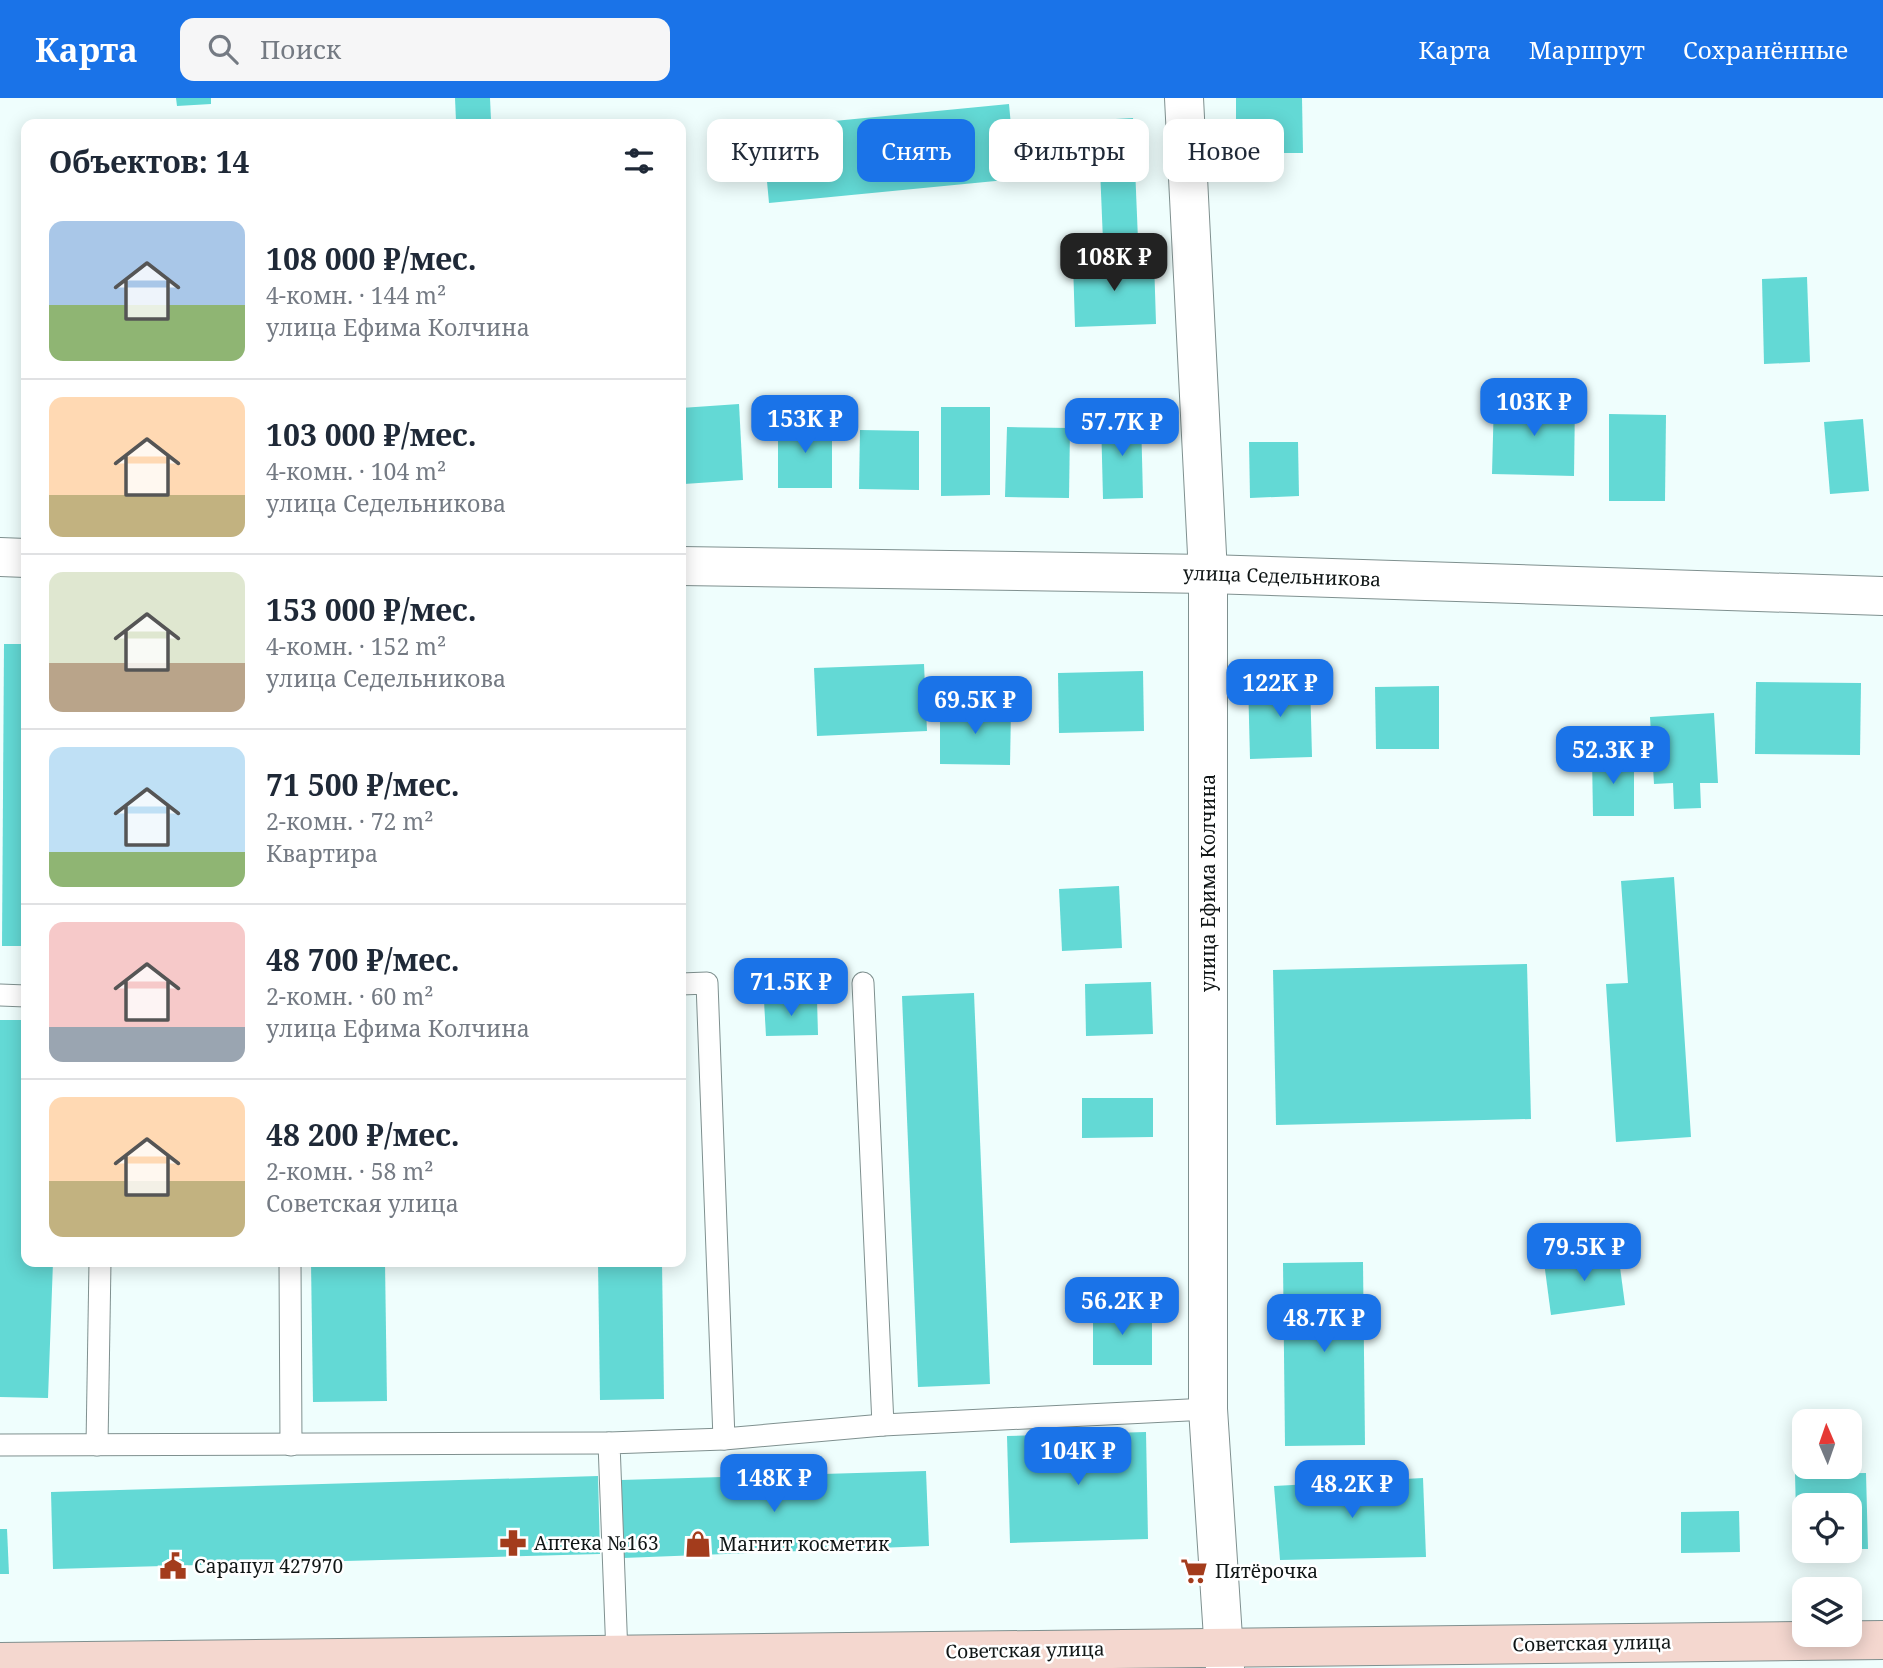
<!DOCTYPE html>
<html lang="ru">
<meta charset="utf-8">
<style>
body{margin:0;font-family:"Noto Serif",serif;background:#f6f6f7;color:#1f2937;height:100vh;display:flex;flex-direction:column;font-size:26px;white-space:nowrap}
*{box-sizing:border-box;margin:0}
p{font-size:23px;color:#747a83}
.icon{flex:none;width:38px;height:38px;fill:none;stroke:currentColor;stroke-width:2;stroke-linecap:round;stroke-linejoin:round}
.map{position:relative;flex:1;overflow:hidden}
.details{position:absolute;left:21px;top:21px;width:665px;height:1148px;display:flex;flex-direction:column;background:#fff;border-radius:14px;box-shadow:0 4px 18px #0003}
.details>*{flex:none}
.top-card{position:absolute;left:707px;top:21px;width:665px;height:63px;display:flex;gap:14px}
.needle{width:46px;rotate:358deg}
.fabs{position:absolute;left:1792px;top:1311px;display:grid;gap:14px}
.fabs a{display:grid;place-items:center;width:70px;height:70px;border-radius:14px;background:#fff;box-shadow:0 4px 18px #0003;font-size:35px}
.price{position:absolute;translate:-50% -60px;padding:0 16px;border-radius:14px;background:#1a73e8;color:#fff;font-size:23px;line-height:46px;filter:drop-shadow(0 2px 4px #0008)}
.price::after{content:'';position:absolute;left:50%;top:42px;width:21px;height:16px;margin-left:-10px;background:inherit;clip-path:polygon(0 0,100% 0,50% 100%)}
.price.current{background:#222;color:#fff}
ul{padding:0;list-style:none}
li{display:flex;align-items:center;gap:21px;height:175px;padding:0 28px}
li+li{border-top:2px solid #e0e1e3}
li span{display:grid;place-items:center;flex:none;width:196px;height:140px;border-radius:14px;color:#555}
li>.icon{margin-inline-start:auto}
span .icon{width:84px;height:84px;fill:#fffc;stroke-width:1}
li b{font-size:30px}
h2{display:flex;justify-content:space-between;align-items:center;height:84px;padding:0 28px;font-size:30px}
.chip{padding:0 24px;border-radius:14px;background:#fff;box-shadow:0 4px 18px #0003;font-size:24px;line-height:63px}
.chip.current{background:#1a73e8;color:#fff}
header{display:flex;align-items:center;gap:42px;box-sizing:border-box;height:98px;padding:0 35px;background:#1a73e8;color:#fff}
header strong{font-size:33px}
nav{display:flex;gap:38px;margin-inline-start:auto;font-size:24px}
.search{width:490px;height:63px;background:#f6f6f7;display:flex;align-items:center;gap:18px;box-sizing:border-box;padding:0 24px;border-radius:14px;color:#747a83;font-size:26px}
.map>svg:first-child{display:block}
.building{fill:#63d9d5}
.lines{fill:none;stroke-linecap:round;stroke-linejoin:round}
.service-casing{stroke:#7f908f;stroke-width:23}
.minor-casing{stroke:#7f908f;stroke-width:40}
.secondary-casing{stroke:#7f908f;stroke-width:40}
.service{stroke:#fff;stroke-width:21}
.minor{stroke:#fff;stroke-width:38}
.secondary{stroke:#f4d7cf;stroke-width:38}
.labels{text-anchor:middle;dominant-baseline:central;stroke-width:5;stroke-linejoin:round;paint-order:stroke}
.street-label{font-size:19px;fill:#101616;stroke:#fff}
.poi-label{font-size:19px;fill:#101616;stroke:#fff;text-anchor:start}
</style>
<header>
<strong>Карта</strong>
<div class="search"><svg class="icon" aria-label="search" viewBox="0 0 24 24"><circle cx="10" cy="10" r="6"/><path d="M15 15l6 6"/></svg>Поиск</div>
<nav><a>Карта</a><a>Маршрут</a><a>Сохранённые</a></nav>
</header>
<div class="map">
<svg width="1883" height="1570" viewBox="0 0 1883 1570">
<rect width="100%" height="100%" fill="#effefd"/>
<g class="building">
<path d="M 176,0 L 211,0 L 211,6 L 177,8 Z"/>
<path d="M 455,0 L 490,0 L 491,22 L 456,23 Z"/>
<path d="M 1236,0 L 1302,0 L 1303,55 L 1236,55 Z"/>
<path d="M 1009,6 L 1016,81 L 769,105 L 762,30 Z"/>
<path d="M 1133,20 L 1138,142 L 1103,143 L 1098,22 Z"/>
<path d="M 1154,162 L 1156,226 L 1075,229 L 1073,165 Z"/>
<path d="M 1807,179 L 1810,264 L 1764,266 L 1762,181 Z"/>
<path d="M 1494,301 L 1575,303 L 1574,378 L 1492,376 Z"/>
<path d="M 739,306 L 743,382 L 684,386 L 681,310 Z"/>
<path d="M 941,309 L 990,309 L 990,397 L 941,398 Z"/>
<path d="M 1609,316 L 1666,317 L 1665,403 L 1609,403 Z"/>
<path d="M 1141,319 L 1143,400 L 1103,401 L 1101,320 Z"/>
<path d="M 1863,321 L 1869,393 L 1830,396 L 1824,324 Z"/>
<rect x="778" y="324" width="54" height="66"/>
<path d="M 1007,329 L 1070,330 L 1069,400 L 1005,399 Z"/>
<path d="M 860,332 L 919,333 L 919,392 L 859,391 Z"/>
<path d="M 1249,344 L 1298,344 L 1299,398 L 1250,400 Z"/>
<path d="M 4,546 L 26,546 L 26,848 L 2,848 Z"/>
<path d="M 924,566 L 927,633 L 817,638 L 814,570 Z"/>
<path d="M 1143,573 L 1144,633 L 1059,635 L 1058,575 Z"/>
<path d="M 1310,581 L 1312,659 L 1250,661 L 1248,582 Z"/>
<path d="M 1756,584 L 1861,585 L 1860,657 L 1755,656 Z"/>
<path d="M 1439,588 L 1439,651 L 1376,651 L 1375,589 Z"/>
<path d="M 940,610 L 1011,611 L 1010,667 L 940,666 Z"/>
<path d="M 1714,615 L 1718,685 L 1700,685 L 1701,710 L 1674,711 L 1673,685 L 1654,686 L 1650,619 Z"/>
<path d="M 1634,657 L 1634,718 L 1593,718 L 1592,658 Z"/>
<path d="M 1674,779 L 1691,1039 L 1616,1044 L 1606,886 L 1628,885 L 1621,783 Z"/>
<path d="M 1119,788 L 1122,850 L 1062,853 L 1059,791 Z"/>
<path d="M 1527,866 L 1531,1021 L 1276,1027 L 1273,872 Z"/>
<path d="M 1151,884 L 1153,936 L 1086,938 L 1085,886 Z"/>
<path d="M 974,895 L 990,1286 L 918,1289 L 902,898 Z"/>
<path d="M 817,901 L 818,937 L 766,938 L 764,903 Z"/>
<path d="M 0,922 L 26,922 L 26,1164 L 53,1164 L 48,1300 L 0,1299 Z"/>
<path d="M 1082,1000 L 1153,1000 L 1153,1039 L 1082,1040 Z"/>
<path d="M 1618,1154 L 1625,1207 L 1551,1217 L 1544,1164 Z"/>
<path d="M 311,1164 L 385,1164 L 387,1303 L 313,1304 Z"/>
<path d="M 598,1164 L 662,1164 L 664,1301 L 600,1302 Z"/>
<path d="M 1363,1164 L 1365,1347 L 1285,1348 L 1283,1165 Z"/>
<path d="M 1093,1211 L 1152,1212 L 1152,1267 L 1093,1267 Z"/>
<path d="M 1146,1334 L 1148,1441 L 1010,1445 L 1007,1338 Z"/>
<path d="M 926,1373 L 929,1448 L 623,1460 L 621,1382 Z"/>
<path d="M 1866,1375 L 1868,1451 L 1850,1451 L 1850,1407 L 1804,1407 L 1804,1452 L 1797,1453 L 1795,1376 Z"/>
<path d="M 598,1378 L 600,1456 L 53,1471 L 51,1394 Z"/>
<path d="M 1423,1380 L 1426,1459 L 1280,1462 L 1274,1388 Z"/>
<path d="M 1739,1413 L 1740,1454 L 1681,1455 L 1681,1414 Z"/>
<path d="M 0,1431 L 7,1431 L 9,1476 L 0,1476 Z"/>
</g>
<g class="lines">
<defs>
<g id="service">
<path d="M 863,885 L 883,1327"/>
<path d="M 681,886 L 707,885 L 724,1341"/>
<path d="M 0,897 L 26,898"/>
<path d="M 290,1164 L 291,1347"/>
<path d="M 0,1347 L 609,1345"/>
<path d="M 97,1347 L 100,1164"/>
<path d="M 617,1557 L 609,1345 L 724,1341 L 883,1327 L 1208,1311"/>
</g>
<g id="minor">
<path d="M 1184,0 L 1208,476 L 1208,1311 L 1225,1570"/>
<path d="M 0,459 L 26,460"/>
<path d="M 681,468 L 1208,476 L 1883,498"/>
</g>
<path id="secondary" d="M 0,1564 L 1883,1542"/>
</defs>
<use href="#service" class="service-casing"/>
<use href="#minor" class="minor-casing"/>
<use href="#secondary" class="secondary-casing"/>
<use href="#service" class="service"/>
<use href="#minor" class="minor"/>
<use href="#secondary" class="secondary"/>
</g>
<defs>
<symbol id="pharmacy-bare" viewBox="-9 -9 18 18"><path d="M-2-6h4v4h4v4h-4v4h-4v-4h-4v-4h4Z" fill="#a33c1c" stroke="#fff" stroke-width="2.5" paint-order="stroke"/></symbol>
<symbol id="shop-bare" viewBox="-9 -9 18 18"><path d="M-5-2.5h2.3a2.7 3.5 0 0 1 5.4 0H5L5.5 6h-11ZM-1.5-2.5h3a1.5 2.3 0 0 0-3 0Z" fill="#a33c1c" stroke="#fff" stroke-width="2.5" paint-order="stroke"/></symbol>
<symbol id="civic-bare" viewBox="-9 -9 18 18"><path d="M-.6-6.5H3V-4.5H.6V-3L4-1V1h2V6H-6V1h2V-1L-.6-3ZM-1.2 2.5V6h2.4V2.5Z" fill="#a33c1c" stroke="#fff" stroke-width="2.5" paint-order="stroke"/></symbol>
<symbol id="supermarket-bare" viewBox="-9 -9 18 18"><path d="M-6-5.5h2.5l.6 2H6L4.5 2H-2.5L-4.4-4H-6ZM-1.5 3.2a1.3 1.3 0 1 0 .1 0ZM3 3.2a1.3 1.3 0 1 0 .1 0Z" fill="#a33c1c" stroke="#fff" stroke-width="2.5" paint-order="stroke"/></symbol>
</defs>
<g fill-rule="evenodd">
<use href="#pharmacy-bare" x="494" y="1426" width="38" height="38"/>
<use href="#shop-bare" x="679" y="1427" width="38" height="38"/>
<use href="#civic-bare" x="154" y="1449" width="38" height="38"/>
<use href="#supermarket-bare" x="1175" y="1454" width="38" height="38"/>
</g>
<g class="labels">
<g class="street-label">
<text transform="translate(1282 478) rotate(2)">улица Седельникова</text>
<text transform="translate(1208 785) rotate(-90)">улица Ефима Колчина</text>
<text transform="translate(1592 1545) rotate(-1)">Советская улица</text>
<text transform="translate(1025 1552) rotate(-1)">Советская улица</text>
</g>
<g class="poi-label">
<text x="534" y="1445">Аптека №163</text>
<text x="719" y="1446">Магнит косметик</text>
<text x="194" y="1468">Сарапул 427970</text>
<text x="1215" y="1473">Пятёрочка</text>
</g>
</g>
</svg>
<div class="fabs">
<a><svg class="needle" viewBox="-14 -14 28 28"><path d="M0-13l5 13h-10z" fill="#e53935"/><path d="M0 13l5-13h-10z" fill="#747a83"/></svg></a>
<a><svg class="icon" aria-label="locate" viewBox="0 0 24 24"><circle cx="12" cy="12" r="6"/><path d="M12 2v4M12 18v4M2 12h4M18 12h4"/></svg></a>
<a><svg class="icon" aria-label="layers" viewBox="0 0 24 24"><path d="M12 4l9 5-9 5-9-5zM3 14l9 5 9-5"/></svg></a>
</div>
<b class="price current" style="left:1114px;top:195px">108K ₽</b>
<b class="price" style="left:1534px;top:340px">103K ₽</b>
<b class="price" style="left:805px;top:357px">153K ₽</b>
<b class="price" style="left:1122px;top:360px">57.7K ₽</b>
<b class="price" style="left:1280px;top:621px">122K ₽</b>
<b class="price" style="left:975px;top:638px">69.5K ₽</b>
<b class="price" style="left:1613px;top:688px">52.3K ₽</b>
<b class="price" style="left:791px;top:920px">71.5K ₽</b>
<b class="price" style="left:1584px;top:1185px">79.5K ₽</b>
<b class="price" style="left:1122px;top:1239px">56.2K ₽</b>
<b class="price" style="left:1324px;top:1256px">48.7K ₽</b>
<b class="price" style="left:1078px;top:1389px">104K ₽</b>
<b class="price" style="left:774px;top:1416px">148K ₽</b>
<b class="price" style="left:1352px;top:1422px">48.2K ₽</b>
<div class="top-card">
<a class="chip">Купить</a>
<a class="chip current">Снять</a>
<a class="chip">Фильтры</a>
<a class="chip">Новое</a>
</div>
<section class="details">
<h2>Объектов: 14<svg class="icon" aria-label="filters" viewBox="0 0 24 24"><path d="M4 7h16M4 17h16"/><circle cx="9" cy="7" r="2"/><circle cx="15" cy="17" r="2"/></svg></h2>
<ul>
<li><span style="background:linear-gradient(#a9c7e8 60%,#8fb573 0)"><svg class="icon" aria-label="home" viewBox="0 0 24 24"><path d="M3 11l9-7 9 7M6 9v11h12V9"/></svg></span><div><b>108 000 ₽/мес.</b><p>4-комн. · 144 m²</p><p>улица Ефима Колчина</p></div></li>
<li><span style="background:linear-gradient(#ffd9b3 70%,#c2b280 0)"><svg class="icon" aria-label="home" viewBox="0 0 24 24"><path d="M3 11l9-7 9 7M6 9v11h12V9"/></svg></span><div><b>103 000 ₽/мес.</b><p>4-комн. · 104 m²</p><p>улица Седельникова</p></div></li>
<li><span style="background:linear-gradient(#dfe7d0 65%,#b9a48a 0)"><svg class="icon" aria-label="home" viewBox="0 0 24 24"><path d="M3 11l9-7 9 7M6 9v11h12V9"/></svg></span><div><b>153 000 ₽/мес.</b><p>4-комн. · 152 m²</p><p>улица Седельникова</p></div></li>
<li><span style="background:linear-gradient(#bfe0f5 75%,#8fb573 0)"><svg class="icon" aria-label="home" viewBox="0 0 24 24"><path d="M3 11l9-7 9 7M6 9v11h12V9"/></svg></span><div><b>71 500 ₽/мес.</b><p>2-комн. · 72 m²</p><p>Квартира</p></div></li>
<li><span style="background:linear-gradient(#f6c9c9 75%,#9aa5b1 0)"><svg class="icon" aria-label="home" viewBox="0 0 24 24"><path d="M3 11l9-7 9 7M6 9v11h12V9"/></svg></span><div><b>48 700 ₽/мес.</b><p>2-комн. · 60 m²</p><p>улица Ефима Колчина</p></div></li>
<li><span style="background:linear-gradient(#ffd9b3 60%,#c2b280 0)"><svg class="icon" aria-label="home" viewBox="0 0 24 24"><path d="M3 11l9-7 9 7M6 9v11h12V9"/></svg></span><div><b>48 200 ₽/мес.</b><p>2-комн. · 58 m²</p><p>Советская улица</p></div></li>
</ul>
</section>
</div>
